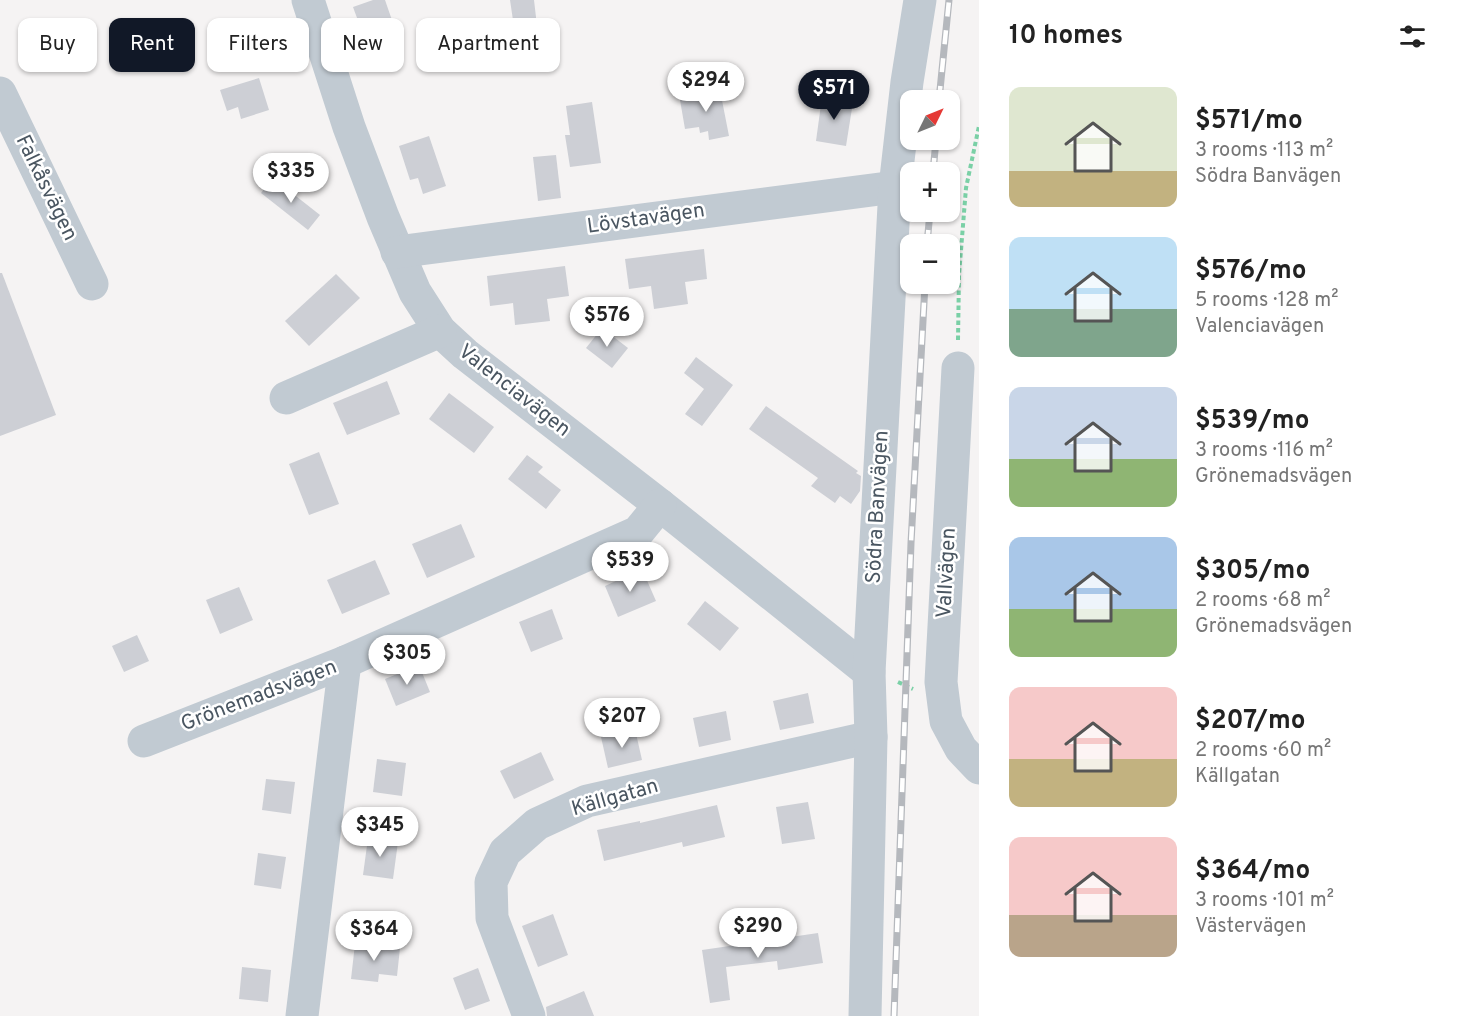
<!DOCTYPE html>
<meta charset="utf-8">
<style>
body{margin:0;font-family:Overpass,sans-serif;background:#f6f6f6;color:#222;height:100vh;display:flex;flex-direction:column;font-size:22px;white-space:nowrap}
*{box-sizing:border-box;margin:0}
p{font-size:20px;color:#767676}
.icon{flex:none;width:33px;height:33px;fill:none;stroke:currentColor;stroke-width:2;stroke-linecap:round;stroke-linejoin:round}
.map{position:relative;flex:1;overflow:hidden}
.sheet{display:flex;flex-direction:column;background:#fff;width:480px}
.sheet>*{flex:none}
.banner{position:absolute;left:18px;top:18px;width:570px;height:54px;display:flex;gap:12px}
.needle{width:39px;rotate:47deg}
.controls{position:absolute;left:900px;top:90px;display:grid;gap:12px}
.controls a{display:grid;place-items:center;width:60px;height:60px;border-radius:12px;background:#fff;box-shadow:0 2px 4px #0004;font-size:30px}
.price{position:absolute;translate:-50% -51px;padding:0 14px;border-radius:21px;background:#fff;color:#222;font-size:20px;line-height:39px;filter:drop-shadow(0 2px 3px #0008)}
.price::after{content:'';position:absolute;left:50%;top:36px;width:18px;height:14px;margin-left:-9px;background:inherit;clip-path:polygon(0 0,100% 0,50% 100%)}
.price.on{background:#111827;color:#fff}
ul{padding:0;list-style:none}
li{display:flex;align-items:center;gap:18px;height:150px;padding:0 30px}
li span{display:grid;place-items:center;flex:none;width:168px;height:120px;border-radius:12px;color:#555}
li>.icon{margin-inline-start:auto}
span .icon{width:72px;height:72px;fill:#fffc;stroke-width:1}
li b{font-size:26px}
h2{display:flex;justify-content:space-between;align-items:center;height:72px;padding:0 30px;font-size:26px}
.tag{padding:0 21px;border-radius:12px;background:#fff;box-shadow:0 2px 4px #0004;font-size:21px;line-height:54px}
.tag.on{background:#111827;color:#fff}
main{display:flex;flex:1;min-height:0}
.map>svg:first-child{display:block}
.building{fill:#cdcfd5}
.lines{fill:none;stroke-linecap:round;stroke-linejoin:round}
.path{stroke:#7ad0a6;stroke-width:4;stroke-dasharray:4.5 3;stroke-linecap:butt}
.minor{stroke:#c1cad2;stroke-width:33}
.rail-casing{stroke:#b5b8bd;stroke-width:7}
.rail{stroke:#fff;stroke-width:4.5;stroke-dasharray:14;stroke-linecap:butt}
.labels{text-anchor:middle;dominant-baseline:central;stroke-width:5;stroke-linejoin:round;paint-order:stroke}
.street-label{font-size:21px;fill:#4a5661;stroke:#fff}
</style>
<main>
<div class="map">
<svg width="979" height="1016" viewBox="0 0 979 1016">
<rect width="100%" height="100%" fill="#f5f3f3"/>
<g class="building">
<path d="M 373,0 L 385,0 L 394,26 L 364,37 L 353,7 Z"/>
<path d="M 510,0 L 534,0 L 539,43 L 505,47 L 502,28 L 514,27 Z"/>
<path d="M 259,78 L 269,110 L 241,119 L 238,107 L 227,111 L 220,90 Z"/>
<path d="M 719,85 L 729,136 L 709,140 L 708,131 L 700,133 L 699,127 L 685,129 L 680,100 L 701,97 L 700,88 Z"/>
<path d="M 822,97 L 853,102 L 846,146 L 816,141 Z"/>
<path d="M 592,102 L 601,163 L 570,167 L 565,135 L 570,135 L 566,106 Z"/>
<path d="M 429,136 L 446,186 L 423,194 L 418,178 L 410,180 L 399,146 Z"/>
<path d="M 556,155 L 561,198 L 538,201 L 533,157 Z"/>
<path d="M 273,178 L 320,215 L 308,230 L 261,193 Z"/>
<path d="M 704,249 L 707,279 L 685,282 L 688,304 L 654,309 L 651,286 L 629,289 L 625,259 Z"/>
<path d="M 565,266 L 569,296 L 547,299 L 550,321 L 515,325 L 513,303 L 490,306 L 487,276 Z"/>
<path d="M 0,273 L 2,273 L 56,415 L 0,436 Z"/>
<path d="M 336,274 L 360,298 L 309,346 L 285,321 Z"/>
<path d="M 602,328 L 628,348 L 612,368 L 586,348 Z"/>
<path d="M 696,357 L 733,385 L 702,426 L 685,414 L 704,389 L 684,373 Z"/>
<path d="M 387,381 L 400,414 L 347,435 L 333,403 Z"/>
<path d="M 449,393 L 494,427 L 474,453 L 429,419 Z"/>
<path d="M 766,406 L 858,471 L 856,473 L 861,476 L 860,491 L 851,504 L 840,496 L 835,503 L 811,486 L 818,478 L 749,429 Z"/>
<path d="M 319,452 L 339,504 L 309,515 L 289,464 Z"/>
<path d="M 527,455 L 543,467 L 538,472 L 561,490 L 546,509 L 508,479 Z"/>
<path d="M 461,524 L 475,557 L 427,578 L 412,544 Z"/>
<path d="M 375,560 L 390,594 L 342,614 L 327,580 Z"/>
<path d="M 642,569 L 656,601 L 618,617 L 605,586 Z"/>
<path d="M 239,587 L 253,620 L 220,634 L 206,600 Z"/>
<path d="M 705,601 L 739,628 L 720,651 L 687,624 Z"/>
<path d="M 552,609 L 563,639 L 531,652 L 519,622 Z"/>
<path d="M 137,635 L 149,661 L 124,672 L 112,646 Z"/>
<path d="M 419,665 L 430,692 L 396,706 L 385,679 Z"/>
<path d="M 808,693 L 814,723 L 780,730 L 773,701 Z"/>
<path d="M 726,711 L 731,740 L 699,747 L 693,718 Z"/>
<path d="M 635,729 L 642,760 L 608,768 L 601,737 Z"/>
<path d="M 541,752 L 554,780 L 514,799 L 500,771 Z"/>
<path d="M 377,759 L 406,763 L 402,796 L 373,792 Z"/>
<path d="M 266,779 L 295,782 L 291,814 L 262,810 Z"/>
<path d="M 808,802 L 815,839 L 782,844 L 776,807 Z"/>
<path d="M 717,805 L 725,837 L 683,847 L 682,842 L 604,861 L 597,830 L 640,821 L 640,823 Z"/>
<path d="M 368,838 L 398,842 L 393,879 L 363,875 Z"/>
<path d="M 258,853 L 286,857 L 281,889 L 254,885 Z"/>
<path d="M 553,914 L 568,955 L 538,967 L 522,926 Z"/>
<path d="M 818,933 L 823,963 L 778,970 L 777,961 L 726,967 L 730,1000 L 710,1003 L 702,950 Z"/>
<path d="M 355,944 L 400,948 L 397,976 L 379,974 L 378,982 L 351,979 Z"/>
<path d="M 242,967 L 271,970 L 268,1002 L 239,999 Z"/>
<path d="M 478,968 L 490,1001 L 465,1010 L 453,978 Z"/>
<path d="M 584,991 L 594,1016 L 547,1016 L 546,1007 Z"/>
</g>
<g class="lines">
<g class="path">
<path d="M 958,340 L 959,275 L 966,188 L 979,126"/>
<path d="M 898,682 L 913,689"/>
</g>
<g class="minor">
<path d="M 308,0 L 349,127 L 383,217 L 415,292 L 440,331 L 465,354 L 660,505 L 869,672"/>
<path d="M 0,93 L 92,284"/>
<path d="M 397,252 L 895,187"/>
<path d="M 958,368 L 941,682 L 946,721 L 961,749 L 979,768"/>
<path d="M 286,398 L 440,331"/>
<path d="M 144,741 L 345,662 L 638,532 L 660,505"/>
<path d="M 302,1016 L 345,662"/>
<path d="M 529,1016 L 492,918 L 491,882 L 505,852 L 537,824 L 587,801 L 871,737"/>
<path d="M 865,1016 L 871,737 L 869,672 L 895,187 L 907,82 L 920,0"/>
</g>
<defs>
<g id="rail">
<path d="M 939,100 L 949,0"/>
<path d="M 933,172 L 936,140"/>
<path d="M 927,244 L 930,212"/>
<path d="M 894,1016 L 911,543 L 925,284"/>
</g>
</defs>
<use href="#rail" class="rail-casing"/>
<use href="#rail" class="rail"/>
</g>
<g class="labels">
<g class="street-label">
<text transform="translate(46 188) rotate(64)">Falkåsvägen</text>
<text transform="translate(646 219) rotate(-8)">Lövstavägen</text>
<text transform="translate(514 391) rotate(38)">Valenciavägen</text>
<text transform="translate(878 507) rotate(-87)">Södra Banvägen</text>
<text transform="translate(947 573) rotate(-87)">Vallvägen</text>
<text transform="translate(259 696) rotate(-21)">Grönemadsvägen</text>
<text transform="translate(615 798) rotate(-16)">Källgatan</text>
</g>
</g>
</svg>
<div class="controls">
<a><svg class="needle" viewBox="-14 -14 28 28"><path d="M0-13l5 13h-10z" fill="#e53935"/><path d="M0 13l5-13h-10z" fill="#767676"/></svg></a>
<a>+</a>
<a>−</a>
</div>
<b class="price" style="left:706px;top:113px">$294</b>
<b class="price on" style="left:834px;top:121px">$571</b>
<b class="price" style="left:291px;top:204px">$335</b>
<b class="price" style="left:607px;top:348px">$576</b>
<b class="price" style="left:630px;top:593px">$539</b>
<b class="price" style="left:407px;top:686px">$305</b>
<b class="price" style="left:622px;top:749px">$207</b>
<b class="price" style="left:380px;top:858px">$345</b>
<b class="price" style="left:758px;top:959px">$290</b>
<b class="price" style="left:374px;top:962px">$364</b>
<div class="banner">
<a class="tag">Buy</a>
<a class="tag on">Rent</a>
<a class="tag">Filters</a>
<a class="tag">New</a>
<a class="tag">Apartment</a>
</div>
</div>
<section class="sheet">
<h2>10 homes<svg class="icon" aria-label="filters" viewBox="0 0 24 24"><path d="M4 7h16M4 17h16"/><circle cx="9" cy="7" r="2"/><circle cx="15" cy="17" r="2"/></svg></h2>
<ul>
<li><span style="background:linear-gradient(#dfe7d0 70%,#c2b280 0)"><svg class="icon" aria-label="home" viewBox="0 0 24 24"><path d="M3 11l9-7 9 7M6 9v11h12V9"/></svg></span><div><b>$571/mo</b><p>3 rooms · 113 m²</p><p>Södra Banvägen</p></div></li>
<li><span style="background:linear-gradient(#bfe0f5 60%,#7fa58c 0)"><svg class="icon" aria-label="home" viewBox="0 0 24 24"><path d="M3 11l9-7 9 7M6 9v11h12V9"/></svg></span><div><b>$576/mo</b><p>5 rooms · 128 m²</p><p>Valenciavägen</p></div></li>
<li><span style="background:linear-gradient(#c9d6e8 60%,#8fb573 0)"><svg class="icon" aria-label="home" viewBox="0 0 24 24"><path d="M3 11l9-7 9 7M6 9v11h12V9"/></svg></span><div><b>$539/mo</b><p>3 rooms · 116 m²</p><p>Grönemadsvägen</p></div></li>
<li><span style="background:linear-gradient(#a9c7e8 60%,#8fb573 0)"><svg class="icon" aria-label="home" viewBox="0 0 24 24"><path d="M3 11l9-7 9 7M6 9v11h12V9"/></svg></span><div><b>$305/mo</b><p>2 rooms · 68 m²</p><p>Grönemadsvägen</p></div></li>
<li><span style="background:linear-gradient(#f6c9c9 60%,#c2b280 0)"><svg class="icon" aria-label="home" viewBox="0 0 24 24"><path d="M3 11l9-7 9 7M6 9v11h12V9"/></svg></span><div><b>$207/mo</b><p>2 rooms · 60 m²</p><p>Källgatan</p></div></li>
<li><span style="background:linear-gradient(#f6c9c9 65%,#b9a48a 0)"><svg class="icon" aria-label="home" viewBox="0 0 24 24"><path d="M3 11l9-7 9 7M6 9v11h12V9"/></svg></span><div><b>$364/mo</b><p>3 rooms · 101 m²</p><p>Västervägen</p></div></li>
</ul>
</section>
</main>
